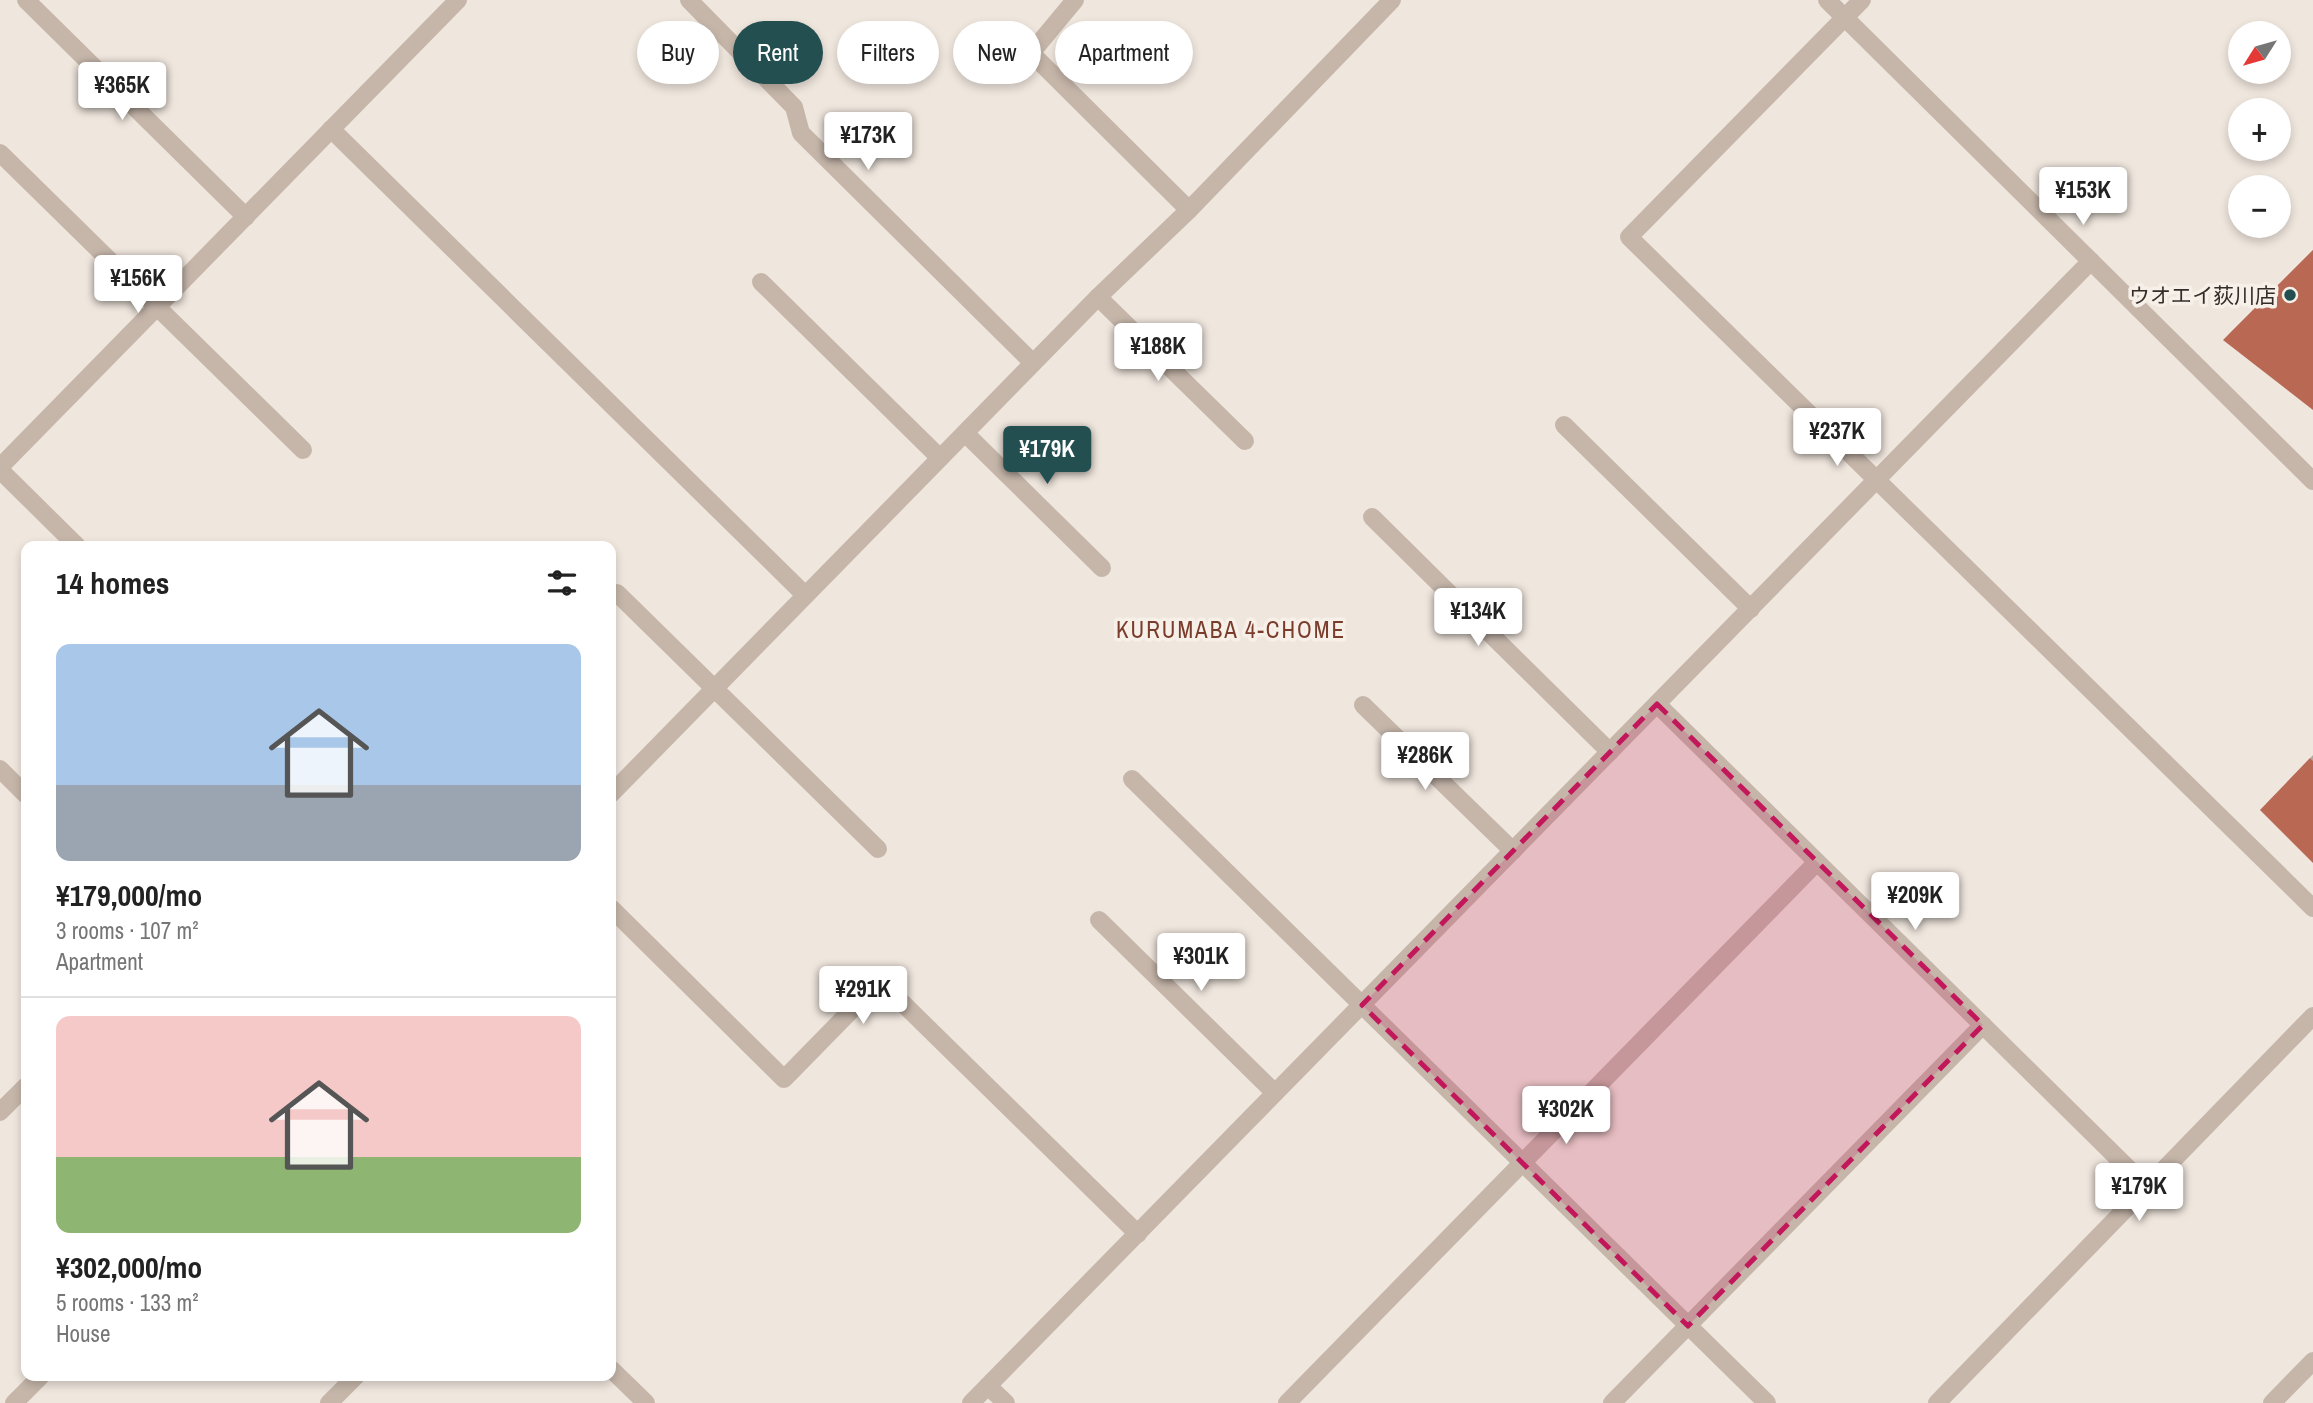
<!DOCTYPE html>
<meta charset="utf-8">
<style>
body{margin:0;font-family:"Archivo Narrow","Noto Sans JP",sans-serif;background:#f6f6f6;color:#222;height:100vh;display:flex;flex-direction:column;font-size:26px;white-space:nowrap}
*{box-sizing:border-box;margin:0}
p{font-size:23px;color:#767676}
.icon{flex:none;width:38px;height:38px;fill:none;stroke:currentColor;stroke-width:2;stroke-linecap:round;stroke-linejoin:round}
.map{position:relative;flex:1;overflow:hidden}
.details{position:absolute;left:21px;top:541px;width:595px;height:840px;display:flex;flex-direction:column;background:#fff;border-radius:14px;box-shadow:0 4px 10px #0003}
.details>*{flex:none}
.hud{position:absolute;left:637px;top:21px;width:665px;height:63px;display:flex;gap:14px}
.needle{width:46px;rotate:233deg}
.tools{position:absolute;left:2228px;top:21px;display:grid;gap:14px}
.tools a{display:grid;place-items:center;width:63px;height:63px;border-radius:50%;background:#fff;box-shadow:0 4px 10px #0003;font-size:35px}
.price{position:absolute;translate:-50% -60px;padding:0 16px;border-radius:7px;background:#fff;color:#222;font-size:23px;line-height:46px;filter:drop-shadow(0 2px 4px #0008)}
.price::after{content:'';position:absolute;left:50%;top:42px;width:21px;height:16px;margin-left:-10px;background:inherit;clip-path:polygon(0 0,100% 0,50% 100%)}
.price.on{background:#234f51;color:#fff}
ul{padding:0;list-style:none}
li{display:grid;align-content:center;gap:14px;height:371px;padding:0 35px}
li+li{border-top:2px solid #e0e0e0}
li span{display:grid;place-items:center;height:217px;border-radius:14px;color:#555}
li>.icon{margin-inline-start:auto}
span .icon{width:126px;height:126px;fill:#fffc;stroke-width:1}
li b{font-size:30px}
h2{display:flex;justify-content:space-between;align-items:center;height:84px;padding:0 35px;font-size:30px}
.chip{padding:0 24px;border-radius:32px;background:#fff;box-shadow:0 4px 10px #0003;font-size:24px;line-height:63px}
.chip.on{background:#234f51;color:#fff}
.map>svg:first-child{display:block}
.building{fill:#b86852;filter:url(#shadow)}
.lines{fill:none;stroke-linecap:round;stroke-linejoin:round}
.minor{stroke:#c6b6aa;stroke-width:18}
.marked{fill:#c2185b;fill-opacity:0.2;stroke:#c2185b;stroke-width:5;stroke-dasharray:14 9;stroke-linejoin:round}
.poi-dot{fill:#234f51;stroke:#f7f0e9;stroke-width:2.5}
.labels{text-anchor:middle;dominant-baseline:central;stroke-width:7;stroke-linejoin:round;paint-order:stroke}
.poi-label{font-size:21px;fill:#342c29;stroke:#f7f0e9;text-anchor:end}
.neighbourhood-label{font-size:23px;letter-spacing:2px;fill:#7a3c2b;stroke:#f7f0e9}
</style>
<div class="map">
<svg width="2313" height="1403" viewBox="0 0 2313 1403">
<defs>
<filter id="shadow"><feDropShadow dx="6" dy="-6" stdDeviation="0" flood-color="#0004"/></filter>
</defs>
<rect width="100%" height="100%" fill="#efe6dd"/>
<g class="building">
<path d="M 2313,250 L 2313,410 L 2223,340 Z"/>
<path d="M 2310,758 L 2313,761 L 2313,863 L 2260,810 Z"/>
</g>
<g class="lines">
<g class="minor">
<path d="M 26,0 L 246,217"/>
<path d="M 689,0 L 794,107 L 801,133 L 1033,363"/>
<path d="M 1075,0 L 1031,53 L 1189,210"/>
<path d="M 1827,0 L 2313,481"/>
<path d="M 1862,0 L 1629,237 L 2313,908"/>
<path d="M 331,129 L 805,595"/>
<path d="M 0,153 L 303,450"/>
<path d="M 761,282 L 940,458"/>
<path d="M 1098,297 L 1245,441"/>
<path d="M 1564,425 L 1751,609"/>
<path d="M 965,433 L 1102,568"/>
<path d="M 0,467 L 458,0"/>
<path d="M 0,470 L 77,546"/>
<path d="M 1372,517 L 1610,752"/>
<path d="M 617,593 L 878,849"/>
<path d="M 1657,704 L 2147,1187"/>
<path d="M 1363,705 L 1513,851"/>
<path d="M 0,769 L 26,795"/>
<path d="M 1132,779 L 1767,1403"/>
<path d="M 611,794 L 1098,297 L 1189,210 L 1392,0"/>
<path d="M 611,908 L 784,1079 L 880,981 L 1138,1234"/>
<path d="M 1099,920 L 1275,1093"/>
<path d="M 0,1112 L 26,1086"/>
<path d="M 611,1369 L 646,1403"/>
<path d="M 988,1386 L 1006,1403"/>
<path d="M 14,1403 L 41,1376"/>
<path d="M 329,1403 L 356,1376"/>
<path d="M 971,1403 L 2091,261"/>
<path d="M 1287,1403 L 1817,862"/>
<path d="M 1612,1403 L 1983,1025"/>
<path d="M 1937,1403 L 2313,1016"/>
<path d="M 2272,1403 L 2313,1361"/>
</g>
</g>
<path class="marked" d="M 1657,704 L 1983,1025 L 1688,1326 L 1362,1005 Z"/>
<circle class="poi-dot" cx="2290" cy="295" r="7"/>
<g class="labels">
<g class="poi-label">
<text x="2276" y="295">ウオエイ荻川店</text>
</g>
<g class="neighbourhood-label">
<text x="1231" y="629">KURUMABA 4-CHOME</text>
</g>
</g>
</svg>
<div class="tools">
<a><svg class="needle" viewBox="-14 -14 28 28"><path d="M0-13l5 13h-10z" fill="#e53935"/><path d="M0 13l5-13h-10z" fill="#767676"/></svg></a>
<a>+</a>
<a>−</a>
</div>
<b class="price" style="left:122px;top:122px">¥365K</b>
<b class="price" style="left:868px;top:172px">¥173K</b>
<b class="price" style="left:2083px;top:227px">¥153K</b>
<b class="price" style="left:138px;top:315px">¥156K</b>
<b class="price" style="left:1158px;top:383px">¥188K</b>
<b class="price" style="left:1837px;top:468px">¥237K</b>
<b class="price on" style="left:1047px;top:486px">¥179K</b>
<b class="price" style="left:1478px;top:648px">¥134K</b>
<b class="price" style="left:1425px;top:792px">¥286K</b>
<b class="price" style="left:1915px;top:932px">¥209K</b>
<b class="price" style="left:1201px;top:993px">¥301K</b>
<b class="price" style="left:863px;top:1026px">¥291K</b>
<b class="price" style="left:1566px;top:1146px">¥302K</b>
<b class="price" style="left:2139px;top:1223px">¥179K</b>
<div class="hud">
<a class="chip">Buy</a>
<a class="chip on">Rent</a>
<a class="chip">Filters</a>
<a class="chip">New</a>
<a class="chip">Apartment</a>
</div>
<section class="details">
<h2>14 homes<svg class="icon" aria-label="filters" viewBox="0 0 24 24"><path d="M4 7h16M4 17h16"/><circle cx="9" cy="7" r="2"/><circle cx="15" cy="17" r="2"/></svg></h2>
<ul>
<li><span style="background:linear-gradient(#a9c7e8 65%,#9aa5b1 0)"><svg class="icon" aria-label="home" viewBox="0 0 24 24"><path d="M3 11l9-7 9 7M6 9v11h12V9"/></svg></span><div><b>¥179,000/mo</b><p>3 rooms · 107 m²</p><p>Apartment</p></div></li>
<li><span style="background:linear-gradient(#f6c9c9 65%,#8fb573 0)"><svg class="icon" aria-label="home" viewBox="0 0 24 24"><path d="M3 11l9-7 9 7M6 9v11h12V9"/></svg></span><div><b>¥302,000/mo</b><p>5 rooms · 133 m²</p><p>House</p></div></li>
</ul>
</section>
</div>
